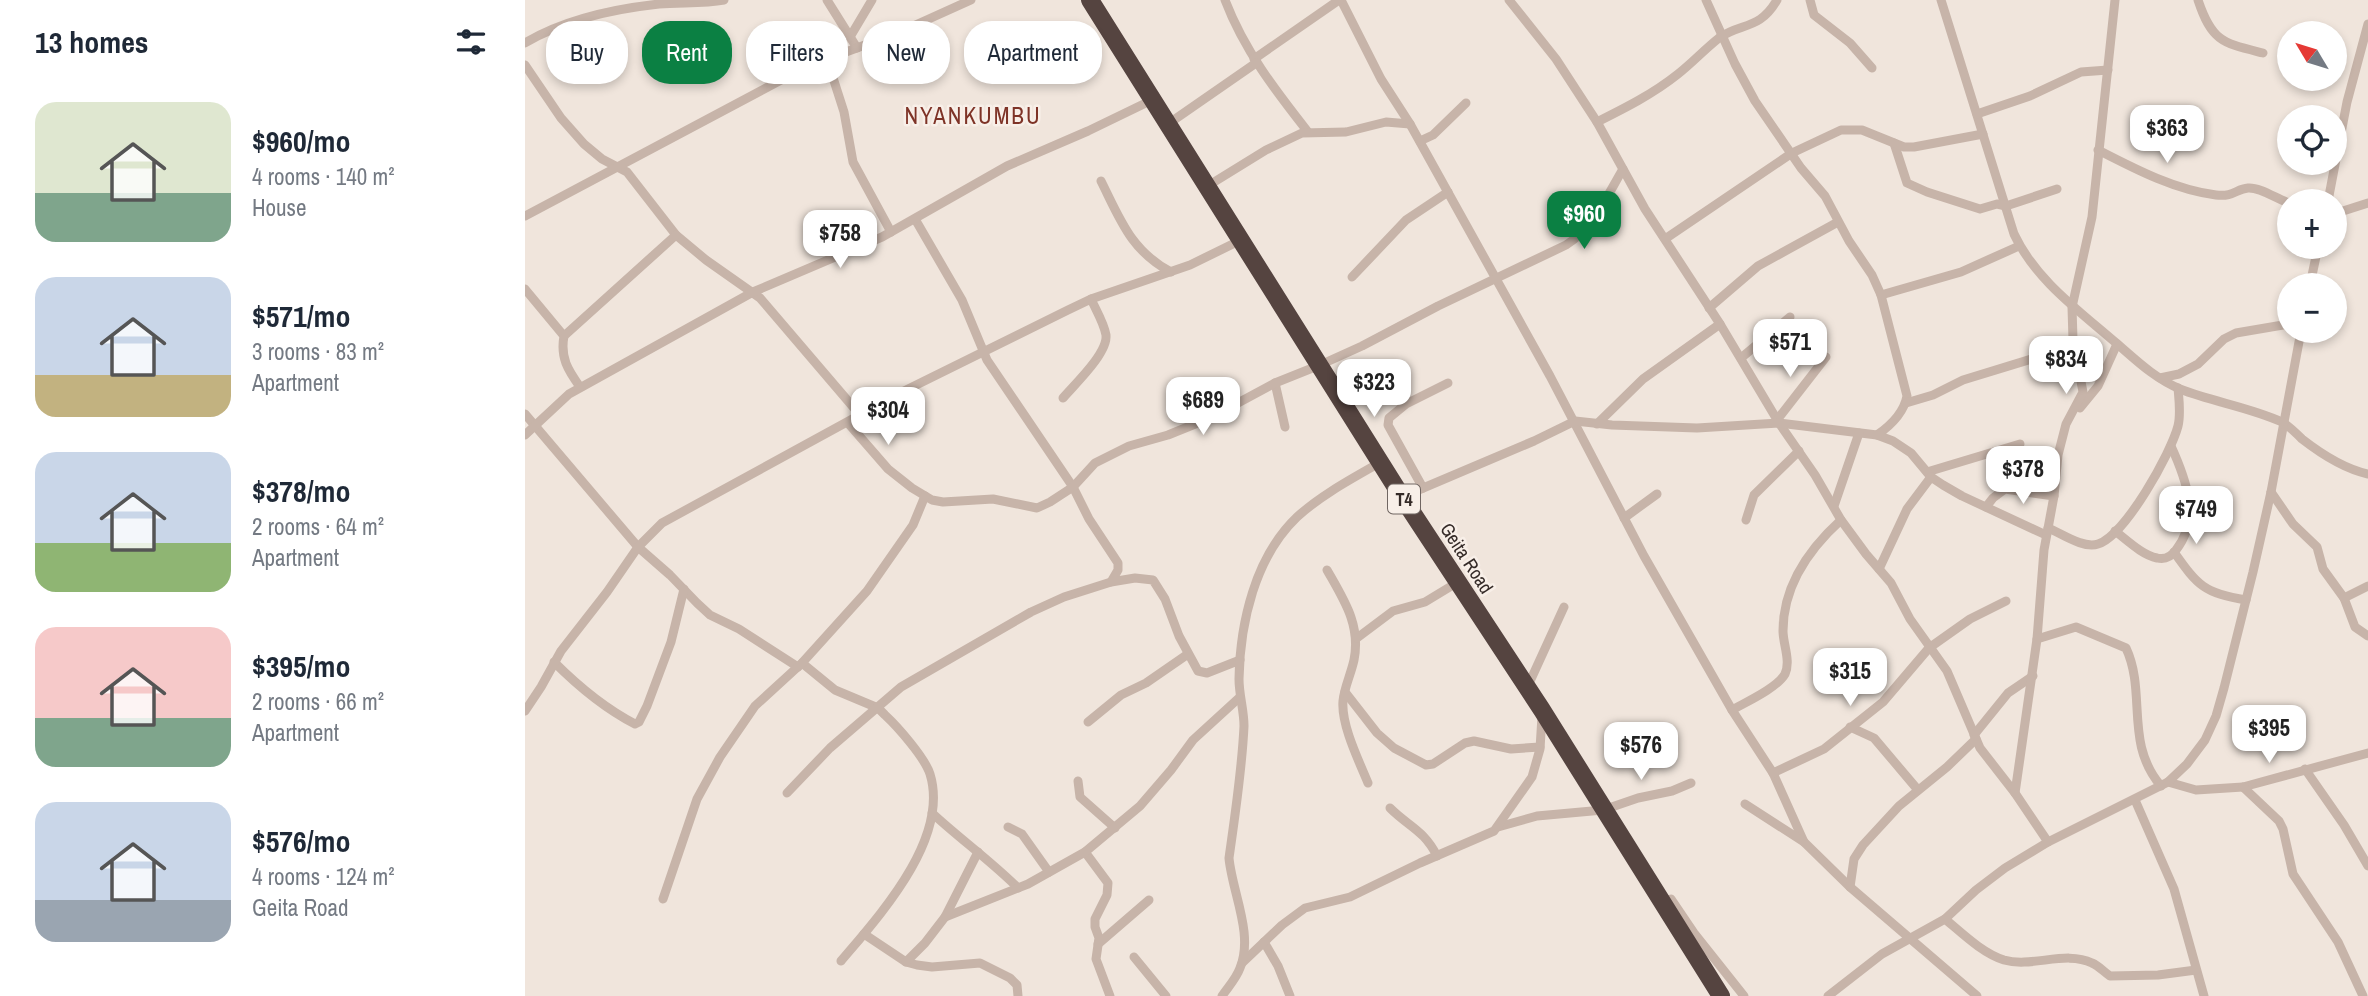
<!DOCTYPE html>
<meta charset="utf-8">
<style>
body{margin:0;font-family:"Archivo Narrow",sans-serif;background:#f2f2f3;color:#1f2937;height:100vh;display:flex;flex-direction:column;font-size:26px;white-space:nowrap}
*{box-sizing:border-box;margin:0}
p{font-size:23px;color:#747a83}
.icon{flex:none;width:38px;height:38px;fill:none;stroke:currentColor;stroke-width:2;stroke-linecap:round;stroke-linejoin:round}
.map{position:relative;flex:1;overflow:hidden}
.details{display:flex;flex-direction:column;background:#fff;width:525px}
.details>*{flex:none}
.top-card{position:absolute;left:21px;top:21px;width:665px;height:63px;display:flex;gap:14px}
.needle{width:46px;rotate:308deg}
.fabs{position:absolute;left:1752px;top:21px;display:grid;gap:14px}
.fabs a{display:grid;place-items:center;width:70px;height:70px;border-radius:50%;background:#fff;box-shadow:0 4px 10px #0003;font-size:35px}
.price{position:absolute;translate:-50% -60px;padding:0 16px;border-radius:14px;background:#fff;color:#222;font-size:23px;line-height:46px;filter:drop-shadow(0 2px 4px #0008)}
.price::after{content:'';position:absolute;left:50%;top:42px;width:21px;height:16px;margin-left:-10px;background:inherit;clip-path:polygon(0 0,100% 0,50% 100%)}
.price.on{background:#0b8043;color:#fff}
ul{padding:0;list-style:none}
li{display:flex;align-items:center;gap:21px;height:175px;padding:0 35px}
li span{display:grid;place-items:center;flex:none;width:196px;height:140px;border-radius:21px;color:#555}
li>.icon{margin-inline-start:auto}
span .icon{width:84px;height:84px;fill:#fffc;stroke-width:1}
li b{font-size:30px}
h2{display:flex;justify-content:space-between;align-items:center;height:84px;padding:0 35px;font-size:30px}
.pill{padding:0 24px;border-radius:28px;background:#fff;box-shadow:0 4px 10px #0003;font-size:24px;line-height:63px}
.pill.on{background:#0b8043;color:#fff}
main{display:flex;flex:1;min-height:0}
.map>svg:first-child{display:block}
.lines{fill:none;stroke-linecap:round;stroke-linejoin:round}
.street{stroke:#c7b4a9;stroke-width:9}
.highway{stroke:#554440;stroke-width:18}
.labels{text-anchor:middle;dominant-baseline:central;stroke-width:5;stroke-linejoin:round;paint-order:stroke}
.shield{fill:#f8efe8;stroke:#706662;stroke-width:2}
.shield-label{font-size:18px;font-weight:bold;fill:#352b28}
.street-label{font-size:19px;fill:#352b28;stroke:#f8efe8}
.quarter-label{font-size:23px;letter-spacing:2px;fill:#7e3327;stroke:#f8efe8}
</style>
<main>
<section class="details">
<h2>13 homes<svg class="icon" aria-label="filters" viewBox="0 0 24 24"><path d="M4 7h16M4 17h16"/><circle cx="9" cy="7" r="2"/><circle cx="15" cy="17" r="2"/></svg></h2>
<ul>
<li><span style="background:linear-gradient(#dfe7d0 65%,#7fa58c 0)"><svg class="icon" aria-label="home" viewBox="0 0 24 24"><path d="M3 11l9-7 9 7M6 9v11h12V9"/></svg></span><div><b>$960/mo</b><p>4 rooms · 140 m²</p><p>House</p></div></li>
<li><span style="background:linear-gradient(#c9d6e8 70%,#c2b280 0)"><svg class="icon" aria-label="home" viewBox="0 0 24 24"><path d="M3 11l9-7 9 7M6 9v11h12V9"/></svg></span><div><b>$571/mo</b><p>3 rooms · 83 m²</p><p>Apartment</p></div></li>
<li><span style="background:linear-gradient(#c9d6e8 65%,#8fb573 0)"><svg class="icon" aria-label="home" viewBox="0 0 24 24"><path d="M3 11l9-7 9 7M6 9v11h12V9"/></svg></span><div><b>$378/mo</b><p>2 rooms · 64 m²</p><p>Apartment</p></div></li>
<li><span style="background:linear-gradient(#f6c9c9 65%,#7fa58c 0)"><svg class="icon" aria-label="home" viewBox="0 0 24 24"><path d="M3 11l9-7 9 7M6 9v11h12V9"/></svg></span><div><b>$395/mo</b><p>2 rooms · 66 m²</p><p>Apartment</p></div></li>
<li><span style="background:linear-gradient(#c9d6e8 70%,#9aa5b1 0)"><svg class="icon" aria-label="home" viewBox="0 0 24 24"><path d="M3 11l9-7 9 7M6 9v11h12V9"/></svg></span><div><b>$576/mo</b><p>4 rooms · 124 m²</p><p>Geita Road</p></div></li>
</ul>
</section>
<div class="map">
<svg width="1843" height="996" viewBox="0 0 1843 996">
<rect width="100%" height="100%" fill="#f0e5dc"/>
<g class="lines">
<g class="street">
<path d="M 302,0 L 332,48"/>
<path d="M 700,0 C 719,50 750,90 783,132"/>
<path d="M 816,0 L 856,79 L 885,124 L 1025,376 L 1119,556 L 1207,710 L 1248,773 L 1279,842"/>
<path d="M 984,0 L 1031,59 L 1072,122 L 1120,209 L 1195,324 L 1254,423 L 1290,475 L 1316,520 L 1341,554 L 1366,583 L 1385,619 L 1422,671 L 1455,748 L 1490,793 L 1523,842"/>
<path d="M 1181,0 L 1210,64 L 1230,101 L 1276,168 L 1300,196 L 1324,241 L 1347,275 L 1356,295 L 1382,396 C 1379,412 1365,426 1352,435"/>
<path d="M 1285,0 L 1289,15 L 1325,43 L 1347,68"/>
<path d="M 1416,0 L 1489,234 C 1510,279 1553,310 1590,342 C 1611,360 1629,378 1655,389 C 1688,402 1724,407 1757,422 C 1764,426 1771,433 1777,439 C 1795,453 1820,469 1843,474"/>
<path d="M 1673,0 C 1687,42 1698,43 1738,53"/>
<path d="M 325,37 L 347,0"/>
<path d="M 0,43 C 40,19 88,9 134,4 C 155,2 178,4 199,0"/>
<path d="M 302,59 L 319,112 L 328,162 L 366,232"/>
<path d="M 729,59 L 814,0"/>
<path d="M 0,65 L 36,118 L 59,144 L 77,159 L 102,172 L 151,235 L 181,260 L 235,298 L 335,415"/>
<path d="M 1452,114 L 1505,96 L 1556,72 L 1583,70"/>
<path d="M 1072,122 C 1100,108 1128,94 1153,74 C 1167,63 1180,49 1194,38 C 1216,22 1234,31 1252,0"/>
<path d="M 643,124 L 731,63"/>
<path d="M 895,141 L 908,135 L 941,103"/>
<path d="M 1369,143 L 1382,183 L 1402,192 L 1455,209 L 1472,204 L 1481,206 L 1532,189"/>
<path d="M 1573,150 C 1610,169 1650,190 1691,195 C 1709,197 1711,189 1723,188 C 1735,187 1752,199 1764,203"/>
<path d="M 576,181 C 595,219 606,251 646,272"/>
<path d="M 681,187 L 741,150 L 777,133 L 821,132 L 861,122 L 885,124"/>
<path d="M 1803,201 L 1822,102 L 1843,24"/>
<path d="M 1810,211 L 1818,211 L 1843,203"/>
<path d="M 0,216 L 256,80 L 302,59 L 375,32 L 446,0"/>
<path d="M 390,219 L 437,300 L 462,360 L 548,487 L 564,519 L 593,563 L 593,570 L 586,582"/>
<path d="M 1140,239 L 1267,153 L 1316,130 L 1337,130 L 1379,147 L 1389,147 L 1458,134"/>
<path d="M 827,277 L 881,220 L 923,192"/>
<path d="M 1785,285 L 1793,247"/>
<path d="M 0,289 L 39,336 C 35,358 43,370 55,387"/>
<path d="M 1356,295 L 1436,272 L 1494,246"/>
<path d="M 1184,308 L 1233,266 L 1313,222"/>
<path d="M 39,336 L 151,235"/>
<path d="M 1216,358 L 1265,317"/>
<path d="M 1635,378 L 1654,374 L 1673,364 L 1699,339 L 1711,333 L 1764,324"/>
<path d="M 750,383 L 760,427"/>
<path d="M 538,398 C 550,384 583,353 581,335 C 579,323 571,310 566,299"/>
<path d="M 1381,403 L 1408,395 L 1438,380 L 1513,357 L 1548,340"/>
<path d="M 1555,408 L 1573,386 L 1592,344"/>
<path d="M 0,414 L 113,547 L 145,575 L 172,603 L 185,615 L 214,629 L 273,667"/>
<path d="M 1252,420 L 1301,357"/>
<path d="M 323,423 L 363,469 L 387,488 L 407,500 L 418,502 L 468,499 L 512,508 L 525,502 L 548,487 L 570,463 L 604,446 L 643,435 L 685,418 L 750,383 L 795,365 L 837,346 L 913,306 L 1041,245 C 1068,228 1082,196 1098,169"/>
<path d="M 1072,424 L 1118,379 L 1195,324"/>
<path d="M 0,435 L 44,394 L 228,292 L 357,237 L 482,166 L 563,131 L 627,100"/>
<path d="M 1402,472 L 1495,444"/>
<path d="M 898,488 L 863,425 L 864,418 L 881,404 L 923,383"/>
<path d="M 1746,492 L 1768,524 L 1792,547 L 1798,569 L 1819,598 L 1830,627 L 1843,636"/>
<path d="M 877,497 L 1009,441 L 1050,421 L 1087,425 L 1172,428 L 1254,423 L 1352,435 L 1368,441 L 1386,453 L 1406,477 L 1418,485 L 1437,496 L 1521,535"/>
<path d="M 1309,506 L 1334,433"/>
<path d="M 1461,507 L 1468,498 L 1480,489 L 1529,496"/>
<path d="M 1099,518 L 1132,494"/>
<path d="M 1221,520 L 1229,495 L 1274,451"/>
<path d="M 1523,528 C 1536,533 1558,549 1573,544 C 1600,536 1646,453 1653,426 C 1656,414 1654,400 1653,388"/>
<path d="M 1590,531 C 1602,540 1617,555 1632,558 C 1640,560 1646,557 1651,550 C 1676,518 1661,479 1646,446"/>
<path d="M 1649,552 C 1673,586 1679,593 1721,600"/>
<path d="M 1354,569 L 1382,509 L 1406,477"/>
<path d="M 802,570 C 819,600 836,625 829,660 C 826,674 819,688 818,701 C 816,725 834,761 843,783"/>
<path d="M 1819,598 L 1843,586"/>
<path d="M 832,638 L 868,611 L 900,602 L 933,582"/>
<path d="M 1512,639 L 1551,627 L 1601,648 C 1622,693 1599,743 1636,786"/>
<path d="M 29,662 C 53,686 79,708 110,724 L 114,722 L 122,706 L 146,642 L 159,589"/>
<path d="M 277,663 L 310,690 L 353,708 L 360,715 C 373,727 400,758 405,774 C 425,839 354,916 316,961"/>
<path d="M 1002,688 L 1039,607"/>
<path d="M 820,692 L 852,733 L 869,748 L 901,765 L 908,764 L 940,743 L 949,741 L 986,749 L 1015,747"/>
<path d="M 1207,710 C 1221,702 1252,688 1260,674 C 1266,661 1258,644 1258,631 C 1258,585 1284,549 1316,520"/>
<path d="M 0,711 L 16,687 L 36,651 L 82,592 L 113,547 L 137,523 L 375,393 L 543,310 L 566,299 L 665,265 L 716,240"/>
<path d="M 563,722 L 596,695 L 621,683 L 663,654"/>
<path d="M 1325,727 L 1349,738 L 1393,790"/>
<path d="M 1449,735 L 1483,693 L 1508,676"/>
<path d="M 1780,769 L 1819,825 L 1843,866"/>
<path d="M 1248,773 L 1299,749 L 1358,702 L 1404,648 L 1445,619 L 1481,601"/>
<path d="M 553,781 L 555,797 L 590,828"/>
<path d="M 1643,782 L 1671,790 L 1718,787 L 1843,753"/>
<path d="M 1718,787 L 1754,821 L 1758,829 L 1768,874 L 1813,942 L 1838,996"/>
<path d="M 262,793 L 305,748 L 376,687 L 506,612 L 539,597 L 586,582 L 610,578 L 628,580 L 640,599 L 654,636 L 673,671 L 682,673 L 715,660"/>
<path d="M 1490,793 L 1512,639 L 1519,550 L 1529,496 L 1533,455 L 1541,424 L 1558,392 L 1548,340 L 1547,307 L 1567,217 L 1590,0"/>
<path d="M 1610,800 L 1649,889 L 1679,996"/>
<path d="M 1220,804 L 1279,842 L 1325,887 L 1452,996"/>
<path d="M 865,808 C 884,827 899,830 912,856"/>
<path d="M 407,813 C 435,839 466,861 493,888"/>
<path d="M 483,827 L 497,834 L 524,872"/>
<path d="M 973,827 L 1012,816 L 1078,810 L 1113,798 L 1147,791 L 1166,783"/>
<path d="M 560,852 L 583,883 L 582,895 L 570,919 L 570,927 L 574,938 L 571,959 L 585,996"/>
<path d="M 1325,887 L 1329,859 L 1338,845 L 1374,806 L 1422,767 L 1451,739"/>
<path d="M 138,899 L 172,799 L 195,757 L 230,706 L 277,663 L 342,591 L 388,525 L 400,496"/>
<path d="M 1138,901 L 1146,899 L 1169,933 L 1219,996"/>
<path d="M 420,917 L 503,884 L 560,852 L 615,806 L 646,770 L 668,740 L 715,697"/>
<path d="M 1420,919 C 1437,933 1457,953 1479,960 C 1507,968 1541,950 1567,963 C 1574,966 1579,972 1585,976 L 1633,975 L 1671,970"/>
<path d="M 339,934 L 381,962 L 392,965 L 407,967 L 455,963 L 485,978 L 492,985 L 493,996"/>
<path d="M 739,942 L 753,966 L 765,996"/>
<path d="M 573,944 L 624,900"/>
<path d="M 609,957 L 641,996"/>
<path d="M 381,962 L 400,943 L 420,917 L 453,852"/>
<path d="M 717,963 L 757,925 L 780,908 L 825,897 L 895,863 L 969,831 L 1007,777 L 1015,749 L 1017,716"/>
<path d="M 697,996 C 703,987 711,979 715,968 C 729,934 707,892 704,858 C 710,815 717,770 719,726 C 719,710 714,695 714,679 C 715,623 730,557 772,517 C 796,495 828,478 856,462"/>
<path d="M 1303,996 L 1357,954 L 1420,919 L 1451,890 L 1480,868 L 1523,842 L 1643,782 L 1662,764 L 1680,740 L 1691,716 L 1699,688 L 1728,572 L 1746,492 L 1776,331"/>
</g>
<path class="highway" d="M 565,0 L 877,497 L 1017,710 L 1196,996"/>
</g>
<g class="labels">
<rect class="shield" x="863" y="484.5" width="32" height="29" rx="5"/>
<g class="shield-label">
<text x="879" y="499">T4</text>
</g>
<g class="street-label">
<text transform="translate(942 558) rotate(57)">Geita Road</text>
</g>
<g class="quarter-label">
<text x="448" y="115">NYANKUMBU</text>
</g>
</g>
</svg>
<div class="fabs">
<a><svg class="needle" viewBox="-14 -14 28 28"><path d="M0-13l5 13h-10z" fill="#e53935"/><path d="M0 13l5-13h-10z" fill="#747a83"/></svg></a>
<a><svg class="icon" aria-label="locate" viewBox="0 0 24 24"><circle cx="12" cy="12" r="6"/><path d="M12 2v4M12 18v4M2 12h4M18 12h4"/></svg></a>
<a>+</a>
<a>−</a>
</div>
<b class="price" style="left:1642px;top:165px">$363</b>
<b class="price on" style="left:1059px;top:251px">$960</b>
<b class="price" style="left:315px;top:270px">$758</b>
<b class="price" style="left:1265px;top:379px">$571</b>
<b class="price" style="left:1541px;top:396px">$834</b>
<b class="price" style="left:849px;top:419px">$323</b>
<b class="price" style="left:678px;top:437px">$689</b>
<b class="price" style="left:363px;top:447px">$304</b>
<b class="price" style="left:1498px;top:506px">$378</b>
<b class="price" style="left:1671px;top:546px">$749</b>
<b class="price" style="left:1325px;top:708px">$315</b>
<b class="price" style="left:1744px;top:765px">$395</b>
<b class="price" style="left:1116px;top:782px">$576</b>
<div class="top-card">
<a class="pill">Buy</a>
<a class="pill on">Rent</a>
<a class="pill">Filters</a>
<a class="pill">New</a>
<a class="pill">Apartment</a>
</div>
</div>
</main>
